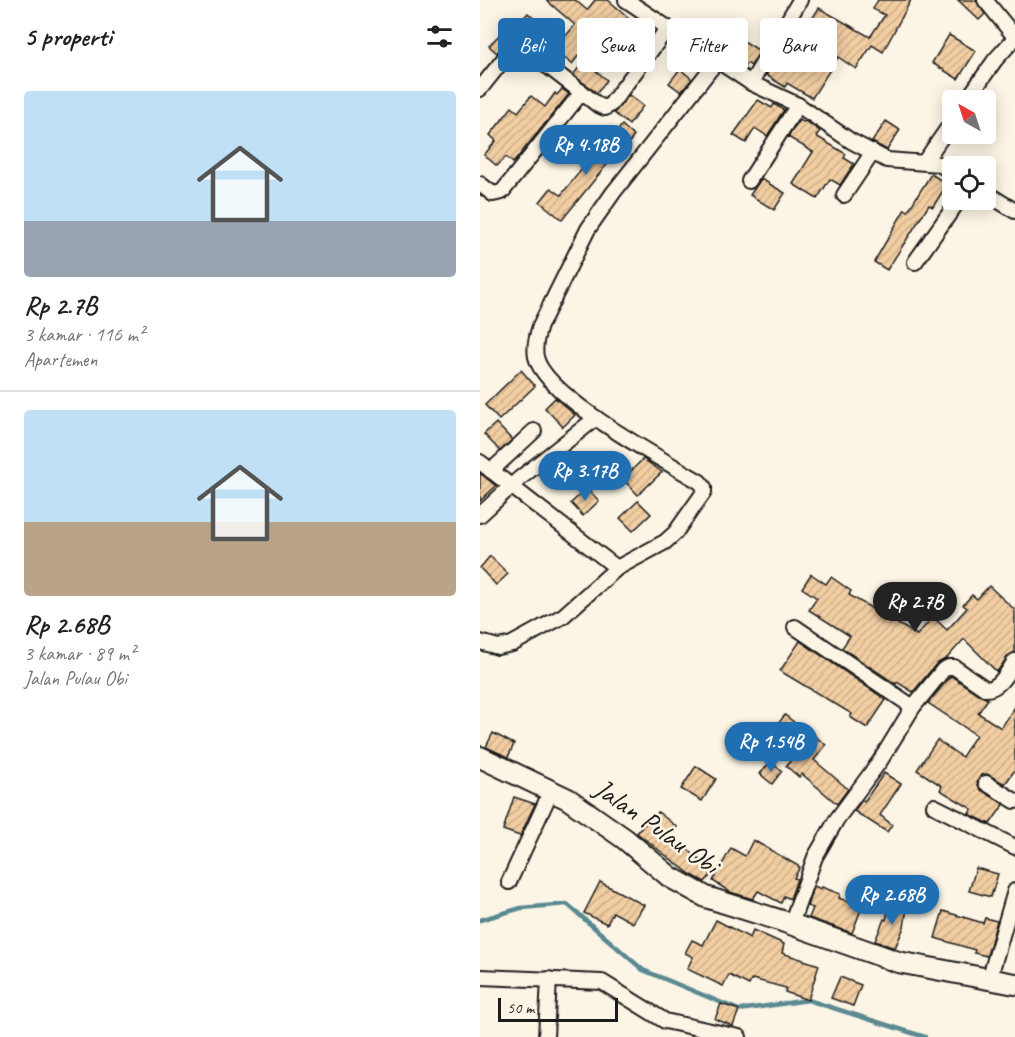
<!DOCTYPE html>
<html lang="id">
<meta charset="utf-8">
<style>
body{margin:0;font-family:Caveat,sans-serif;background:#f2f2f2;color:#202124;height:100vh;display:flex;flex-direction:column;font-size:22px;white-space:nowrap}
*{box-sizing:border-box;margin:0}
p{font-size:20px;color:#757577}
.icon{flex:none;width:33px;height:33px;fill:none;stroke:currentColor;stroke-width:2;stroke-linecap:round;stroke-linejoin:round}
.map{position:relative;flex:1;overflow:hidden}
.details{display:flex;flex-direction:column;background:#fff;width:480px}
.details>*{flex:none}
.hud{position:absolute;left:18px;top:18px;width:426px;height:54px;display:flex;gap:12px}
.needle{width:39px;rotate:321deg}
.fabs{position:absolute;left:462px;top:90px;display:grid;gap:12px}
.fabs a{display:grid;place-items:center;width:54px;height:54px;border-radius:6px;background:#fff;box-shadow:0 3px 15px #0003;font-size:30px}
.scale{position:absolute;left:18px;bottom:15px;width:120px;box-sizing:border-box;padding-left:6px;border:3px solid #1c1c1c;border-top:0;font-size:16px;line-height:21px;white-space:nowrap;color:#1c1c1c;-webkit-text-stroke:4px #fcf5e5;paint-order:stroke}
.price{position:absolute;translate:-50% -51px;padding:0 14px;border-radius:21px;background:#1f6fb2;color:#fff;font-size:20px;line-height:39px;filter:drop-shadow(0 2px 3px #0008)}
.price::after{content:'';position:absolute;left:50%;top:36px;width:18px;height:14px;margin-left:-9px;background:inherit;clip-path:polygon(0 0,100% 0,50% 100%)}
.price.on{background:#222;color:#fff}
ul{padding:0;list-style:none}
li{display:grid;align-content:center;gap:12px;height:318px;padding:0 24px}
li+li{border-top:2px solid #e0e0e0}
li span{display:grid;place-items:center;height:186px;border-radius:6px;color:#555}
li>.icon{margin-inline-start:auto}
span .icon{width:108px;height:108px;fill:#fffc;stroke-width:1}
li b{font-size:26px}
h2{display:flex;justify-content:space-between;align-items:center;height:72px;padding:0 24px;font-size:26px}
.tag{padding:0 21px;border-radius:6px;background:#fff;box-shadow:0 3px 15px #0003;font-size:21px;line-height:54px}
.tag.on{background:#1f6fb2;color:#fff}
main{display:flex;flex:1;min-height:0}
.map>svg:first-child{display:block}
.lines{fill:none;stroke-linecap:round;stroke-linejoin:round}
.stream{stroke:#5a8992;stroke-width:4.5}
.building{fill:url(#building-hatch);stroke:#1c1c1c;stroke-width:1.5}
.street-casing{stroke:#1c1c1c;stroke-width:18}
.secondary-casing{stroke:#1c1c1c;stroke-width:24}
.street{stroke:#fcf5e5;stroke-width:14}
.secondary{stroke:#fcf5e5;stroke-width:20}
.labels{text-anchor:middle;dominant-baseline:central;stroke-width:5;stroke-linejoin:round;paint-order:stroke}
.street-label{font-size:28px;fill:#1c1c1c;stroke:#fcf5e5}
</style>
<main>
<section class="details">
<h2>5 properti<svg class="icon" aria-label="filters" viewBox="0 0 24 24"><path d="M4 7h16M4 17h16"/><circle cx="9" cy="7" r="2"/><circle cx="15" cy="17" r="2"/></svg></h2>
<ul>
<li><span style="background:linear-gradient(#bfe0f5 70%,#9aa5b1 0)"><svg class="icon" aria-label="home" viewBox="0 0 24 24"><path d="M3 11l9-7 9 7M6 9v11h12V9"/></svg></span><div><b>Rp 2.7B</b><p>3 kamar · 116 m²</p><p>Apartemen</p></div></li>
<li><span style="background:linear-gradient(#bfe0f5 60%,#b9a48a 0)"><svg class="icon" aria-label="home" viewBox="0 0 24 24"><path d="M3 11l9-7 9 7M6 9v11h12V9"/></svg></span><div><b>Rp 2.68B</b><p>3 kamar · 89 m²</p><p>Jalan Pulau Obi</p></div></li>
</ul>
</section>
<div class="map">
<svg width="535" height="1037" viewBox="0 0 535 1037">
<defs>
<pattern id="building-hatch" width="6" height="6" patternUnits="userSpaceOnUse" patternTransform="scale(1.5)"><rect width="6" height="6" fill="#f1cda2"/><path d="M-1 1l2-2M0 6l6-6M5 7l2-2" fill="none" stroke="#ceaf8b"/></pattern>
</defs>
<rect width="100%" height="100%" fill="#fcf5e5"/>
<filter id="ink" filterUnits="userSpaceOnUse"><feTurbulence type="fractalNoise" baseFrequency=".0167" numOctaves="2"/><feDisplacementMap in="SourceGraphic" scale="12" xChannelSelector="R" yChannelSelector="G"/><feConvolveMatrix kernelMatrix="1 2 1 2 8 2 1 2 1" color-interpolation-filters="sRGB"/></filter>
<g filter="url(#ink)">
<g class="lines">
<path class="stream" d="M 0,920 L 41,908 L 87,904 L 163,970 L 259,1010 L 328,1000 L 445,1037"/>
</g>
<g class="building">
<path d="M 66,0 L 95,0 L 107,10 L 115,0 L 128,0 L 148,17 L 132,35 L 122,26 L 92,64 L 74,50 L 95,25 Z"/>
<path d="M 398,0 L 431,0 L 403,52 L 392,45 L 376,69 L 358,57 L 332,98 L 307,83 L 305,87 L 286,75 L 309,42 L 315,46 L 339,8 L 390,37 L 405,15 L 393,9 Z"/>
<path d="M 478,0 L 496,0 L 505,14 L 499,20 Z"/>
<path d="M 48,13 L 62,26 L 47,43 L 40,39 L 34,40 L 28,35 Z"/>
<path d="M 21,33 L 30,41 L 24,44 L 17,53 L 9,46 Z"/>
<path d="M 254,35 L 280,51 L 271,66 L 267,63 L 264,67 L 242,53 Z"/>
<path d="M 469,35 L 496,51 L 478,79 L 452,63 Z"/>
<path d="M 104,61 L 127,80 L 117,93 L 93,75 Z"/>
<path d="M 200,69 L 212,79 L 201,92 L 189,83 Z"/>
<path d="M 82,89 L 89,94 L 33,163 L 26,157 L 17,166 L 4,155 L 16,141 L 10,135 L 32,107 L 38,112 L 51,96 L 65,107 L 75,93 L 77,95 Z"/>
<path d="M 149,95 L 163,106 L 149,125 L 134,113 Z"/>
<path d="M 278,100 L 292,108 L 294,104 L 304,110 L 287,136 L 275,128 L 266,143 L 253,135 Z"/>
<path d="M 319,120 L 324,122 L 325,121 L 340,131 L 336,136 L 366,154 L 364,158 L 374,164 L 360,185 L 350,179 L 337,199 L 313,184 L 333,152 L 308,137 Z"/>
<path d="M 406,121 L 420,130 L 407,150 L 392,142 Z"/>
<path d="M 142,125 L 154,136 L 139,156 L 137,154 L 124,168 L 82,220 L 60,202 L 71,188 L 81,195 L 102,169 L 105,172 Z"/>
<path d="M 451,174 L 467,184 L 453,207 L 449,205 L 407,270 L 394,262 L 425,209 L 428,211 Z"/>
<path d="M 281,179 L 305,193 L 294,210 L 270,195 Z"/>
<path d="M 41,370 L 55,386 L 19,420 L 5,405 Z"/>
<path d="M 75,398 L 95,415 L 83,427 L 65,408 Z"/>
<path d="M 16,423 L 32,440 L 20,451 L 4,434 Z"/>
<path d="M 163,459 L 182,472 L 158,495 L 143,479 Z"/>
<path d="M 0,473 L 16,486 L 0,501 Z"/>
<path d="M 107,488 L 119,501 L 103,516 L 91,503 Z"/>
<path d="M 158,501 L 171,514 L 153,531 L 140,518 Z"/>
<path d="M 10,556 L 28,574 L 16,585 L 0,568 Z"/>
<path d="M 331,574 L 346,584 L 351,577 L 371,591 L 369,595 L 437,635 L 453,617 L 467,630 L 487,608 L 483,605 L 492,595 L 497,599 L 509,586 L 535,610 L 535,652 L 528,656 L 517,672 L 484,639 L 467,658 L 456,664 L 433,692 L 417,682 L 416,684 L 362,648 L 370,636 L 329,610 L 337,598 L 322,588 Z"/>
<path d="M 320,641 L 406,700 L 387,728 L 370,717 L 372,714 L 300,671 Z"/>
<path d="M 471,676 L 501,696 L 508,699 L 498,713 L 521,728 L 535,707 L 535,770 L 525,784 L 507,774 L 501,775 L 497,782 L 501,790 L 524,804 L 510,824 L 489,814 L 492,809 L 460,790 L 462,786 L 437,770 L 457,740 L 482,757 L 496,735 L 448,703 Z"/>
<path d="M 305,715 L 330,735 L 331,733 L 346,745 L 334,760 L 368,789 L 357,804 L 322,774 L 319,777 L 306,766 L 319,751 L 293,730 Z"/>
<path d="M 13,733 L 34,744 L 28,757 L 6,747 Z"/>
<path d="M 290,762 L 302,771 L 292,784 L 280,774 Z"/>
<path d="M 216,766 L 236,779 L 222,801 L 201,789 Z"/>
<path d="M 404,773 L 421,784 L 400,815 L 412,825 L 407,832 L 374,811 L 382,800 L 384,802 Z"/>
<path d="M 34,797 L 55,804 L 40,836 L 23,830 Z"/>
<path d="M 178,812 L 197,827 L 190,835 L 234,871 L 225,882 L 210,874 L 157,833 L 167,821 L 170,823 Z"/>
<path d="M 273,840 L 320,867 L 314,878 L 317,879 L 310,899 L 304,896 L 301,903 L 278,891 L 273,899 L 250,892 L 233,881 L 251,848 L 265,856 Z"/>
<path d="M 496,868 L 518,874 L 511,897 L 489,891 Z"/>
<path d="M 120,882 L 164,905 L 153,923 L 133,912 L 127,924 L 104,913 Z"/>
<path d="M 334,886 L 341,889 L 342,887 L 360,894 L 359,898 L 382,907 L 372,933 L 329,918 L 333,908 L 327,906 Z"/>
<path d="M 410,903 L 427,908 L 424,927 L 415,948 L 395,941 L 404,919 L 406,920 Z"/>
<path d="M 463,911 L 503,923 L 505,918 L 517,921 L 507,956 L 494,953 L 495,950 L 455,938 Z"/>
<path d="M 236,920 L 270,938 L 273,930 L 304,944 L 302,953 L 339,965 L 328,1000 L 305,992 L 306,988 L 272,979 L 269,985 L 249,975 L 243,986 L 207,969 L 213,957 L 205,953 L 212,940 L 223,945 Z"/>
<path d="M 360,977 L 381,985 L 373,1006 L 351,998 Z"/>
<path d="M 241,1004 L 259,1010 L 253,1026 L 235,1019 Z"/>
</g>
<g class="lines">
<defs>
<g id="street">
<path d="M 146,0 L 271,83 L 318,105 L 371,141 L 407,160 L 459,164 L 472,172"/>
<path d="M 505,0 L 535,37"/>
<path d="M 271,83 L 320,0"/>
<path d="M 0,89 L 31,50 L 38,48 L 70,68 L 118,105 L 125,108 L 131,104 L 187,29"/>
<path d="M 487,100 L 515,60 L 535,38"/>
<path d="M 445,161 L 472,122"/>
<path d="M 269,181 L 318,105"/>
<path d="M 0,184 L 13,194 L 22,192 L 102,92"/>
<path d="M 506,193 L 535,211"/>
<path d="M 364,195 L 393,152"/>
<path d="M 435,262 L 479,200"/>
<path d="M 0,462 L 137,568"/>
<path d="M 11,471 L 54,431"/>
<path d="M 0,515 L 39,479 L 116,418"/>
<path d="M 315,627 L 433,707"/>
<path d="M 0,642 L 18,647 L 32,644 L 83,616 L 137,568 L 185,542 L 195,533 L 224,492 L 224,487 L 220,482 C 184,460 65,397 56,357 C 54,347 57,335 60,326 L 108,229 L 133,193 L 237,61"/>
<path d="M 506,783 L 535,801"/>
<path d="M 454,806 L 535,847"/>
<path d="M 29,882 L 71,791"/>
<path d="M 311,924 L 335,857 L 357,819 L 400,761 L 433,707 L 463,670 L 469,667 L 474,667 L 506,689 C 520,689 528,671 535,661"/>
<path d="M 0,977 L 122,982 L 185,1021 L 259,1037"/>
<path d="M 509,980 L 535,891"/>
<path d="M 66,1037 L 69,979"/>
</g>
<path id="secondary" d="M 0,757 L 88,799 L 145,839 L 190,877 L 226,897 L 302,921 L 418,962 L 535,984"/>
</defs>
<use href="#street" class="street-casing"/>
<use href="#secondary" class="secondary-casing"/>
<use href="#street" class="street"/>
<use href="#secondary" class="secondary"/>
</g>
</g>
<g class="labels">
<g class="street-label">
<text transform="translate(177 826) rotate(35)">Jalan Pulau Obi</text>
</g>
</g>
</svg>
<div class="fabs">
<a><svg class="needle" viewBox="-14 -14 28 28"><path d="M0-13l5 13h-10z" fill="#e53935"/><path d="M0 13l5-13h-10z" fill="#757577"/></svg></a>
<a><svg class="icon" aria-label="locate" viewBox="0 0 24 24"><circle cx="12" cy="12" r="6"/><path d="M12 2v4M12 18v4M2 12h4M18 12h4"/></svg></a>
</div>
<div class="scale">50 m</div>
<b class="price" style="left:106px;top:176px">Rp 4.18B</b>
<b class="price" style="left:105px;top:502px">Rp 3.17B</b>
<b class="price on" style="left:435px;top:633px">Rp 2.7B</b>
<b class="price" style="left:291px;top:773px">Rp 1.54B</b>
<b class="price" style="left:412px;top:926px">Rp 2.68B</b>
<div class="hud">
<a class="tag on">Beli</a>
<a class="tag">Sewa</a>
<a class="tag">Filter</a>
<a class="tag">Baru</a>
</div>
</div>
</main>
